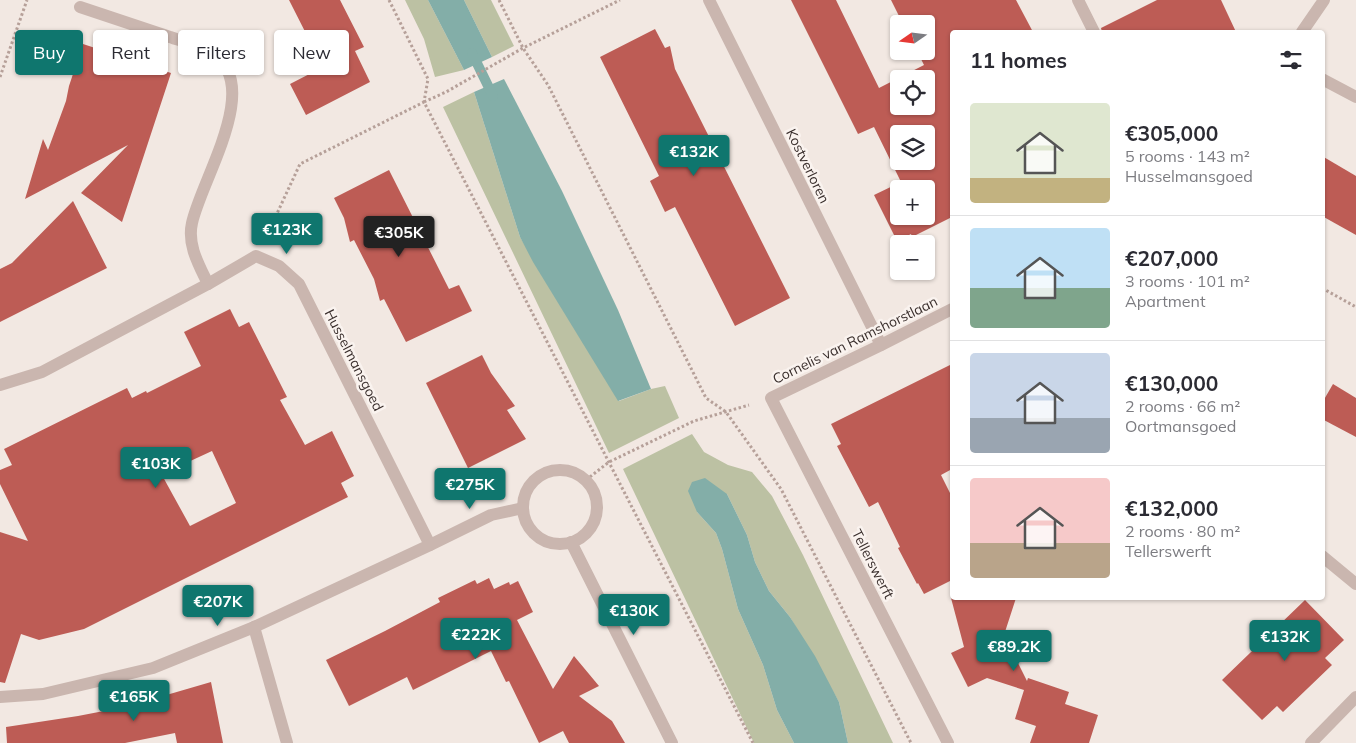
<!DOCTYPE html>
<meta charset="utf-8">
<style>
body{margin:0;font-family:Mulish,sans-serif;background:#f2f2f3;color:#2b2b33;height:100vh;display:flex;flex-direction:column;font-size:19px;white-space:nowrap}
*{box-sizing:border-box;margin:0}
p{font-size:16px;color:#7c7c81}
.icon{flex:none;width:28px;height:28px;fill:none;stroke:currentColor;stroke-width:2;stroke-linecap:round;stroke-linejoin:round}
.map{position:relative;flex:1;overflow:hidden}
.sheet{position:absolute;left:950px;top:30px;width:375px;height:570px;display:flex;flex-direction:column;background:#fff;border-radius:5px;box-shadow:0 1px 4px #0004}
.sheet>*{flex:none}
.top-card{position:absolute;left:15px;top:30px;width:475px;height:45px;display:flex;gap:10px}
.needle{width:32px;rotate:256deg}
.fabs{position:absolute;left:890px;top:15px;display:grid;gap:10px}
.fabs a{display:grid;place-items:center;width:45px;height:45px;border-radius:5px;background:#fff;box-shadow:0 1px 4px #0004;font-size:25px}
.price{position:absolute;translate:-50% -42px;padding:0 11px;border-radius:5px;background:#0f766e;color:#fff;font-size:16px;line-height:32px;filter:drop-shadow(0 1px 2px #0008)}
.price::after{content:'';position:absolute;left:50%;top:30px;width:15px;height:11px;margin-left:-8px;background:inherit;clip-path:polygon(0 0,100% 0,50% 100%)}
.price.current{background:#222;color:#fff}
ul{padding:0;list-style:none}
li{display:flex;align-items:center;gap:15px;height:125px;padding:0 20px}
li+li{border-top:1px solid #e1e1e2}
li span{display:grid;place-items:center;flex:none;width:140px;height:100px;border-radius:5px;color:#555}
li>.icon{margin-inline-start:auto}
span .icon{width:60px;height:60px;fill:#fffc;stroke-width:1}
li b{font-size:21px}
h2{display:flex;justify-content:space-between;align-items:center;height:60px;padding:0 20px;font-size:21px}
.chip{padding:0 18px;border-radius:5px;background:#fff;box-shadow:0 1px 4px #0004;font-size:18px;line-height:45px}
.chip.current{background:#0f766e;color:#fff}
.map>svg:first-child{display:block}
.green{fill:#bcc1a3}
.water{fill:#83aea8}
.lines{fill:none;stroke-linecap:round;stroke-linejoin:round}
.stream{stroke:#83aea8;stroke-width:10}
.building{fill:#bd5c55;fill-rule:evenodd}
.path{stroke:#b6a099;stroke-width:3;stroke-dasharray:2.5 2.5;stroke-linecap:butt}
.minor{stroke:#cab6af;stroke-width:12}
.labels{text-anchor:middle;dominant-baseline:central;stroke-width:5;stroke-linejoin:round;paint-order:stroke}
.street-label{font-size:14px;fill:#392e2c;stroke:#faf3ef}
</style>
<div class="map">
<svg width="1356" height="743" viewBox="0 0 1356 743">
<rect width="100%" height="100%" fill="#f2e8e2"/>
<g class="green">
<path d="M 405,0 L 428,0 L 464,70 L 435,77 L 424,39 Z"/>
<path d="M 464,0 L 491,0 L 514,46 L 492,57 Z"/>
<path d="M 474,92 L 520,237 L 619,401 L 651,389 L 665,386 L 679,418 L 609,453 L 443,107 Z"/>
<path d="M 692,434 L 704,452 L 728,465 L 752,472 L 772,496 L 803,555 L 893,743 L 848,743 L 839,702 L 790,617 L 769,591 L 755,562 L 747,535 L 727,494 L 697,512 L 716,533 L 722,549 L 738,609 L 763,665 L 777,710 L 794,743 L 754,743 L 623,469 Z"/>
</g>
<g class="water">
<path d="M 428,0 L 464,0 L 492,57 L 464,70 Z"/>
<path d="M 504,79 L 562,191 L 618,310 L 651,389 L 618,401 L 533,262 L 520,237 L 474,92 Z"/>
<path d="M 705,478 L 727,494 L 747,535 L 755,562 L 769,591 L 790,617 L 815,656 L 839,702 L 848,743 L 794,743 L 777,710 L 763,665 L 738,609 L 722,549 L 716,533 L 697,512 L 688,491 L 692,482 Z"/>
</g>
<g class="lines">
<path class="stream" d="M 472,53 L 493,96"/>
</g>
<g class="building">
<path d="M 289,0 L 340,0 L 364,47 L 355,51 L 370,82 L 306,115 L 290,84 L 323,67 Z"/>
<path d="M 791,0 L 836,0 L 879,88 L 924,65 L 917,51 L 926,51 L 926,24 L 903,24 L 891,0 L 1016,0 L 1033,32 L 952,32 L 952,217 L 912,237 L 911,234 L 897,241 L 874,195 L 901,182 L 874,127 L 858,134 ZM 899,79 L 926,79 L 926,106 L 899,106 ZM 899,134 L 926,134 L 926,161 L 899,161 ZM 899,189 L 926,189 L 926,216 L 899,216 Z"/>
<path d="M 1157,0 L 1221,0 L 1236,32 L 1102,32 L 1101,28 Z"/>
<path d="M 655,29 L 665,48 L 670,46 L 675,69 L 790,298 L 735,326 L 675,207 L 665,212 L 650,181 L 659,176 L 600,57 Z"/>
<path d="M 83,44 L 171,73 L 122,222 L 81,193 L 128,145 L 25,199 L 43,139 L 48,150 L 66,101 L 69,86 Z"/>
<path d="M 1322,156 L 1356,176 L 1356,235 L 1322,216 Z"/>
<path d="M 389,170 L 449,289 L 459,285 L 472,311 L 406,342 L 384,299 L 380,301 L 374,279 L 354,240 L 350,242 L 344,218 L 334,198 Z"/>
<path d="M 73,201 L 107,268 L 0,322 L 0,269 L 12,263 Z"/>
<path d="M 230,309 L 239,327 L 249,322 L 287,397 L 280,400 L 305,445 L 332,431 L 354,476 L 341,483 L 348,497 L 84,629 L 39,640 L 21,634 L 5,683 L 0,682 L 0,532 L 28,541 L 0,484 L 0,470 L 12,465 L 4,449 L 127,388 L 132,398 L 146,391 L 147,393 L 201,366 L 184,332 ZM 212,451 L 236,503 L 190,526 L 163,477 L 186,463 Z"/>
<path d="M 482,355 L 491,373 L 515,406 L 507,410 L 526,439 L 468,468 L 426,383 Z"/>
<path d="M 952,364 L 952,469 L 941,475 L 952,497 L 952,580 L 924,594 L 918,583 L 917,584 L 898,548 L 900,547 L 878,502 L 869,507 L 837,446 L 841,444 L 831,424 Z"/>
<path d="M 1333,384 L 1356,398 L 1356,437 L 1322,419 L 1322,403 Z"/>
<path d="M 489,578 L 494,589 L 509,582 L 510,585 L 518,581 L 533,612 L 517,620 L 553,689 L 574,656 L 599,686 L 579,696 L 612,721 L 625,743 L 569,743 L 563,731 L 539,743 L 509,681 L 506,682 L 491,651 L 413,690 L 407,677 L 349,706 L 326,660 L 385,631 L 440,602 L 438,598 L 475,580 L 477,584 Z"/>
<path d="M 951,598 L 1016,598 L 1004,635 L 1027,681 L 1028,678 L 1069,692 L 1065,704 L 1098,715 L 1089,743 L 1030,743 L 1036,726 L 1015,719 L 1024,690 L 987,678 L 968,687 L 951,653 L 964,647 Z"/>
<path d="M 1305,600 L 1344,640 L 1325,658 L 1332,665 L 1283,712 L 1277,706 L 1262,720 L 1222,680 Z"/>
<path d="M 211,682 L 223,743 L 177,743 L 175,733 L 125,743 L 7,743 L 6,727 L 78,716 L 109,710 L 139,703 Z"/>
</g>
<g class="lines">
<g class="path">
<path d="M 389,0 L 428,79 L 424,102"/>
<path d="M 499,0 L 523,48 L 548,85 L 706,398 L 726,412 L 781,489 L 911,743"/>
<path d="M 0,77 L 27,0"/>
<path d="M 424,102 L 446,92 L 523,48 L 620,0"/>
<path d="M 267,235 L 300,164 L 424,102 L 753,743"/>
<path d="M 1322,288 L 1356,307"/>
<path d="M 586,480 L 609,462 L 694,421 L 749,405"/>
</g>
<g class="minor">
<path d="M 709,0 L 881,345"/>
<path d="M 1078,0 L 1094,32"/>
<path d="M 80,7 C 110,17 140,27 170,37 C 181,41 204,47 213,54 C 263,86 201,180 192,223 C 187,245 199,265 208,284"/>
<path d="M 1302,32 L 1324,0"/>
<path d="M 1322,79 L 1356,97"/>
<path d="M 0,385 L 42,372 L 208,284 L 256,256 L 279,266 L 299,284 L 430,545"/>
<circle cx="560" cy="507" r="37"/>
<path d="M 571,542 L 672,743"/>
<path d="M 1322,556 L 1356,584"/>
<path d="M 254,627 L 287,743"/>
<path d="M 0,697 L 43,694 L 153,668 L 254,627 L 430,545 L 491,515 L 523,508"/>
<path d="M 948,743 L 771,398 L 881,345 L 952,309"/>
<path d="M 1311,743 L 1356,697"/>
</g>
</g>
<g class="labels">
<g class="street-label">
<text transform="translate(808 166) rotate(64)">Kostverloren</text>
<text transform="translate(855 340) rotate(-26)">Cornelis van Ramshorstlaan</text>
<text transform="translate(354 360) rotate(63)">Husselmansgoed</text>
<text transform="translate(873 564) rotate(63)">Tellerswerft</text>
</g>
</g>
</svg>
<div class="fabs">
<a><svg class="needle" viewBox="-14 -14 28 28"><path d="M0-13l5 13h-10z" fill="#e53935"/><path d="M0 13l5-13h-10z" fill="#7c7c81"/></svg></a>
<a><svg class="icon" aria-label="locate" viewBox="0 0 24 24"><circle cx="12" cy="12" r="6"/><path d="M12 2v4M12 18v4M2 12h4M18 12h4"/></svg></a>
<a><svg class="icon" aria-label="layers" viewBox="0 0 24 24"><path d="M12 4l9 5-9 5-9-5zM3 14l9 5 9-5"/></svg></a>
<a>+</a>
<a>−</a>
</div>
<b class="price" style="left:694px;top:177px">€132K</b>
<b class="price" style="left:287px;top:255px">€123K</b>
<b class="price current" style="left:399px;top:258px">€305K</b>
<b class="price" style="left:156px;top:489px">€103K</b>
<b class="price" style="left:470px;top:510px">€275K</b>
<b class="price" style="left:218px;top:627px">€207K</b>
<b class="price" style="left:634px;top:636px">€130K</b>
<b class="price" style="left:476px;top:660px">€222K</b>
<b class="price" style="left:1285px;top:662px">€132K</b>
<b class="price" style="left:1014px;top:672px">€89.2K</b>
<b class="price" style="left:134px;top:722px">€165K</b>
<div class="top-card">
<a class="chip current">Buy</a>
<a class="chip">Rent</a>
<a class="chip">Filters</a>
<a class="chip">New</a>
</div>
<section class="sheet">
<h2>11 homes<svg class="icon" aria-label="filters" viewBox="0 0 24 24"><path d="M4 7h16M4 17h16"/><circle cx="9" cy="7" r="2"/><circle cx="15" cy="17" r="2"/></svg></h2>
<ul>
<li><span style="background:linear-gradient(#dfe7d0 75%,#c2b280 0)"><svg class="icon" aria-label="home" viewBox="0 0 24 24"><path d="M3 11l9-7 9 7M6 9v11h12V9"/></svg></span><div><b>€305,000</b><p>5 rooms · 143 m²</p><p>Husselmansgoed</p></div></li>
<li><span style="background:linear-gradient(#bfe0f5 60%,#7fa58c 0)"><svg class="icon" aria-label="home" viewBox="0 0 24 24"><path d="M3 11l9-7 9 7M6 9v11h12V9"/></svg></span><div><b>€207,000</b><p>3 rooms · 101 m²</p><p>Apartment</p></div></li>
<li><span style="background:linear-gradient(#c9d6e8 65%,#9aa5b1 0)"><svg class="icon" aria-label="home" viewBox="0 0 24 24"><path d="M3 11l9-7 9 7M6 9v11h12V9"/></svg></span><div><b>€130,000</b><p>2 rooms · 66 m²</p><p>Oortmansgoed</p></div></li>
<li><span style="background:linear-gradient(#f6c9c9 65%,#b9a48a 0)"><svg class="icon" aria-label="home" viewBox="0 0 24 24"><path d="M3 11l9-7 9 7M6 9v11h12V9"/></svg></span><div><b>€132,000</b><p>2 rooms · 80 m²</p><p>Tellerswerft</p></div></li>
</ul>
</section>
</div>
